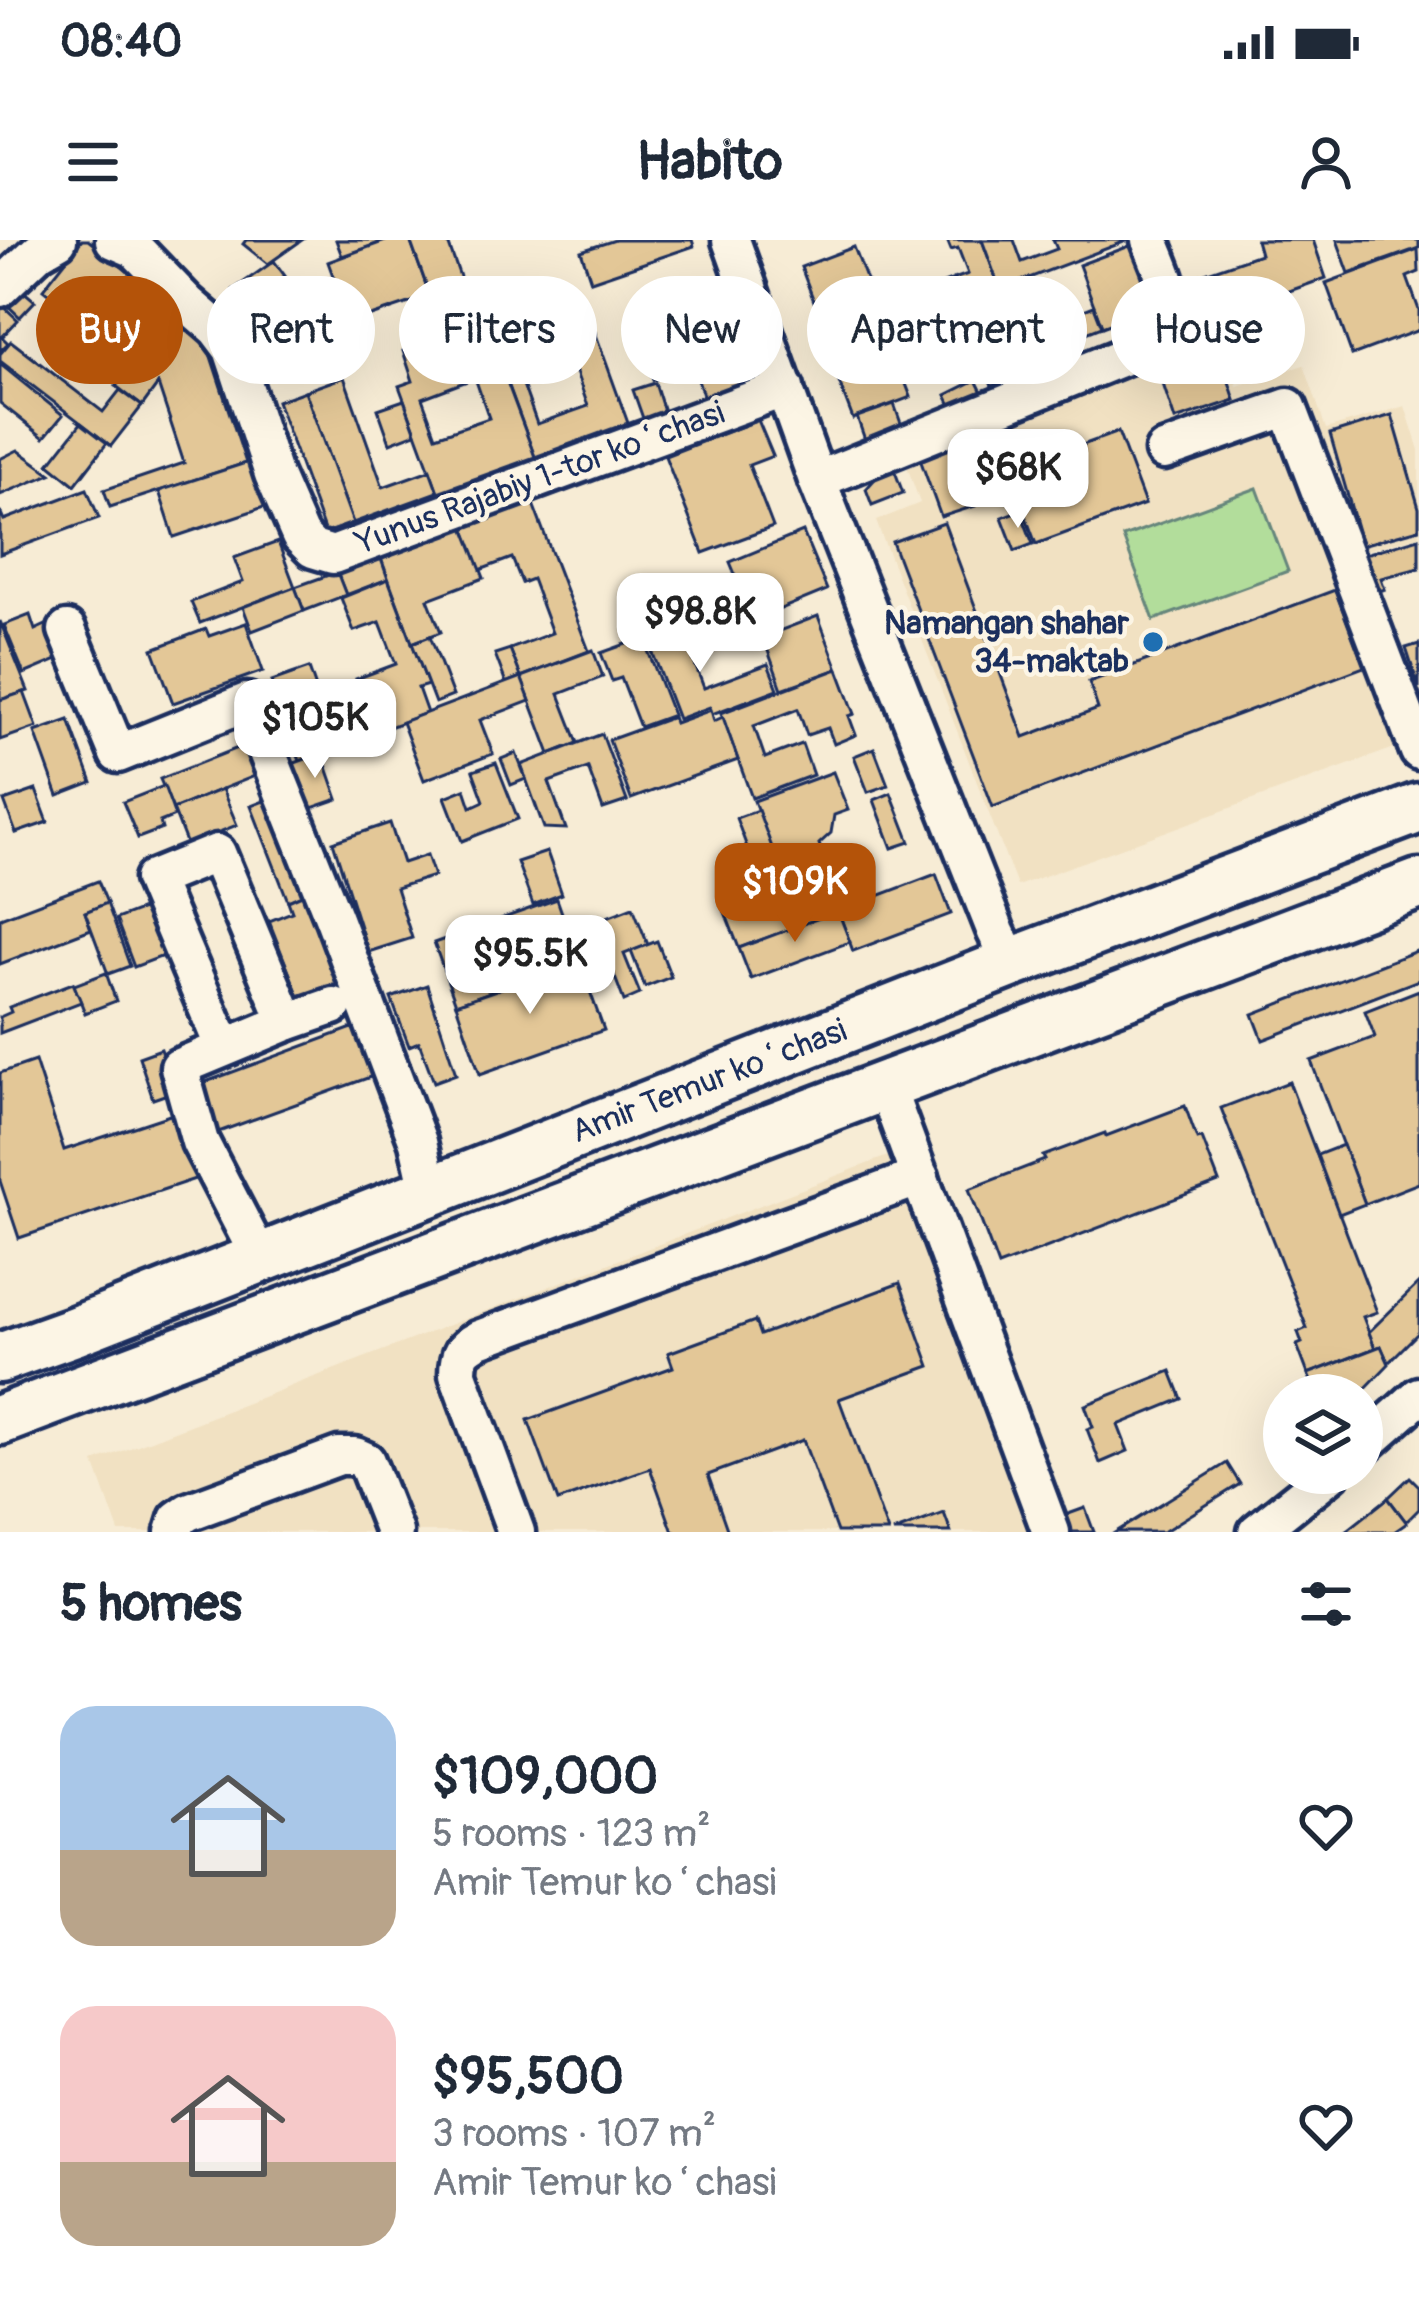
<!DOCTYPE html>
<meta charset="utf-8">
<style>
body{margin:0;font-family:Pangolin,sans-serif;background:#f2f2f3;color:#1f2937;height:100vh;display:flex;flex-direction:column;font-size:45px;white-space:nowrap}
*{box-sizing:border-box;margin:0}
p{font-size:39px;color:#747a83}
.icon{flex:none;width:66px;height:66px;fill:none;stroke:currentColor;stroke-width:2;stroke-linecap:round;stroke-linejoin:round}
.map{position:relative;height:1292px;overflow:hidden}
.side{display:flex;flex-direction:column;background:#fff;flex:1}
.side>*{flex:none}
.top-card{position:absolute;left:36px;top:36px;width:1347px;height:108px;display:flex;gap:24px}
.fabs{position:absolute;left:1263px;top:1134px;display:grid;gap:24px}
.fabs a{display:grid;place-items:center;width:120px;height:120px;border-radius:50%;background:#fff;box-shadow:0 12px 48px #0002;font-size:60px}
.price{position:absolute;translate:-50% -102px;padding:0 27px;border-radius:24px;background:#fff;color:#222;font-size:39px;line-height:78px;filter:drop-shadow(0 3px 6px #0008)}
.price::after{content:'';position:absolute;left:50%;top:72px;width:36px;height:27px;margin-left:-18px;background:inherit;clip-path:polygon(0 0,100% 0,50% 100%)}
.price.selected{background:#b45309;color:#fff}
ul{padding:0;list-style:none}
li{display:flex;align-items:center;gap:36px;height:300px;padding:0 60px}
li span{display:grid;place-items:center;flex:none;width:336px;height:240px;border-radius:36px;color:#555}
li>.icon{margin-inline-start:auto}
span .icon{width:144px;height:144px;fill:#fffc;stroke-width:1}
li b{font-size:51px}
h2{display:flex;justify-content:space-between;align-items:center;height:144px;padding:0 60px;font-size:51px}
.tag{padding:0 42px;border-radius:54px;background:#fff;box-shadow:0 12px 48px #0002;font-size:42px;line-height:108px}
.tag.selected{background:#b45309;color:#fff}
.status{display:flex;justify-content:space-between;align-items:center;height:84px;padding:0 60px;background:#fff;direction:ltr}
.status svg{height:33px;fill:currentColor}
header{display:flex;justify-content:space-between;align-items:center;height:156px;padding:0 60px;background:#fff;font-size:54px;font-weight:700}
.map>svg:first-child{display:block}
.built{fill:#f1e1c2}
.green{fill:#b2dd9b;stroke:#66867c;stroke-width:3}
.building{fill:#e3c797;stroke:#1b2f5e;stroke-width:3;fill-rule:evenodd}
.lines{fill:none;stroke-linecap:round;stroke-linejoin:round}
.minor-casing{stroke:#1b2f5e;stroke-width:45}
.major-casing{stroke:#1b2f5e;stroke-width:57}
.minor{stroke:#fcf5e5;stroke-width:36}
.major{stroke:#fcf5e5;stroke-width:48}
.poi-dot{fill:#1f6fb2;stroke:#fcf5e5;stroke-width:4.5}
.labels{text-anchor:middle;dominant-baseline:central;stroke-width:9;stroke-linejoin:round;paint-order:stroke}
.street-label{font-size:33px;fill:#1b2f5e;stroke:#fcf5e5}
.poi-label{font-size:33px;font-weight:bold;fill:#1b2f5e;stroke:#fcf5e5;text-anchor:end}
</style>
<div class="status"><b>08:40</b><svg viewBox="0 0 49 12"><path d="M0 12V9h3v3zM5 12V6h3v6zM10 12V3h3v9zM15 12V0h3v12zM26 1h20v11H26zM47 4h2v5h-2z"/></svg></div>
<header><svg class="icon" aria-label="menu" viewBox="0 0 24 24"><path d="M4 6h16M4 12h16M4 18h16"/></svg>Habito<svg class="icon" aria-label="person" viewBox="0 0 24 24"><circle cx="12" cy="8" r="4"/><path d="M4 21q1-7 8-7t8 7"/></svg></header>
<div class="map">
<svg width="1419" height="1292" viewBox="0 0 1419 1292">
<rect width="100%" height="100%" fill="#f7ecd5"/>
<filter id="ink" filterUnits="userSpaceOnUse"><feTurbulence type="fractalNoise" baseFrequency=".00833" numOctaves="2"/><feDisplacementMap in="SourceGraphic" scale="24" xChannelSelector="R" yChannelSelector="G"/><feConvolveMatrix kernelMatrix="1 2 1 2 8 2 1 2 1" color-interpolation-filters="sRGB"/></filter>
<g filter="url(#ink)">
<g class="built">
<path d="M 1221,95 L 1237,146 L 1304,125 L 1326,189 L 1405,166 L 1419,210 L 1419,296 L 1349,315 L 1419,499 L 1017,646 L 876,281 L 920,263 L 902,212 Z"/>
<path d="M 898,912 L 1048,1292 L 119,1292 L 94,1222 Z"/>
</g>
<path class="green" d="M 1257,248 L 1288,331 L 1154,380 L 1123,297 Z"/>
<g class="building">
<path d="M 82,0 L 88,0 L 131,34 L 89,86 L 43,49 Z"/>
<path d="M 246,0 L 302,0 L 268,24 L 243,4 Z"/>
<path d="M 336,0 L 388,0 L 342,16 Z"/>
<path d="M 388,0 L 410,0 L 430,56 L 350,83 L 328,22 Z"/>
<path d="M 410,0 L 447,0 L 486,110 L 454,122 Z"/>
<path d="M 615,0 L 692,0 L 694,6 L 591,41 L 581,11 Z"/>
<path d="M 947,0 L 982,0 L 1000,49 L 963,63 L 954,39 L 968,34 L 958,8 L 951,10 Z"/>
<path d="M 982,0 L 1014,0 L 1022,22 L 1057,9 L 1053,0 L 1129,0 L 1000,49 Z"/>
<path d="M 1256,0 L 1313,0 L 1326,38 L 1278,55 L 1275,48 L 1230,64 L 1237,86 L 1205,97 L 1185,40 L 1260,14 Z"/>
<path d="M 1337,0 L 1419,0 L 1419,8 L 1349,33 Z"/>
<path d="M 1135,4 L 1159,66 L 1102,87 L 1079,25 Z"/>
<path d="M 854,7 L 884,86 L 831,106 L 801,27 Z"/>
<path d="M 1418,9 L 1419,32 L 1407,37 L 1419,70 L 1419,90 L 1352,115 L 1326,43 Z"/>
<path d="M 274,21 L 285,36 L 243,65 L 233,50 Z"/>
<path d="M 954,39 L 963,63 L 911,82 L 902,59 Z"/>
<path d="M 15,44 L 35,61 L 20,77 L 1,59 Z"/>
<path d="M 271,54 L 277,71 L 317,56 L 325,77 L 257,102 L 243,65 Z"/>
<path d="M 710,54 L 731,114 L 653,140 L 635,89 L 655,82 L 652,74 Z"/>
<path d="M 978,57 L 982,67 L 955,77 L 962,94 L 896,118 L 911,157 L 853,179 L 826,108 L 884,86 L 886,92 Z"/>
<path d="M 0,63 L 18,80 L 2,97 L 8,103 L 0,111 Z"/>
<path d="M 1094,66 L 1102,87 L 1066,101 L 1058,80 Z"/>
<path d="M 177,67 L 200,83 L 246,223 L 110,267 L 104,250 L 184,223 L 158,144 L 142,166 L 116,146 Z"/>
<path d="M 328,77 L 336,101 L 260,128 L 252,104 Z"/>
<path d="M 590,78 L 628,183 L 535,217 L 496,111 ZM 573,124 L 588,166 L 537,184 L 522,142 Z"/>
<path d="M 999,79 L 1023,132 L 992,146 L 968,93 Z"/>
<path d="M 70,89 L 94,108 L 81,125 L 57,107 Z"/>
<path d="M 444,96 L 454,122 L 494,107 L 535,217 L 438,252 L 399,146 L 413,141 L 403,111 ZM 475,138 L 489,178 L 436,196 L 422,158 Z"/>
<path d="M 11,101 L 103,172 L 120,150 L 142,166 L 111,206 L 0,121 L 0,114 Z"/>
<path d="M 1216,102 L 1235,160 L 1175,180 L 1156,123 Z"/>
<path d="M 731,114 L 743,148 L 705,161 L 693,126 Z"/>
<path d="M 0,124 L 63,175 L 44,198 L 0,163 Z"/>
<path d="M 344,137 L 383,247 L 430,230 L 438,252 L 353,283 L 305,151 Z"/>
<path d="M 976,140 L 986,160 L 956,175 L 946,155 Z"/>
<path d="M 655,143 L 666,178 L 645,184 L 633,150 Z"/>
<path d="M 305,151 L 353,283 L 325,293 L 277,161 Z"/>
<path d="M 404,160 L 416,193 L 390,203 L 378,169 Z"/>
<path d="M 894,164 L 907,200 L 870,214 L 857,177 Z"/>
<path d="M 1392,175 L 1419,268 L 1419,289 L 1362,305 L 1330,194 Z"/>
<path d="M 758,180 L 773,216 L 749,225 L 773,287 L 703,313 L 665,216 Z"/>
<path d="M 994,180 L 1011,226 L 1004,229 L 1009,243 L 972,256 L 950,196 Z"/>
<path d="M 81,183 L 107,203 L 75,245 L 49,224 Z"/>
<path d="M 1118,192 L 1145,264 L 1036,304 L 1009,232 Z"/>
<path d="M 950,196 L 975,266 L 941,277 L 916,208 Z"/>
<path d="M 18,210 L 51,234 L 0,255 L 0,219 Z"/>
<path d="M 255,220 L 270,265 L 174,297 L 159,251 Z"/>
<path d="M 891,221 L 903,253 L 872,265 L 866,249 Z"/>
<path d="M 87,249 L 99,278 L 0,314 L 0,271 L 4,280 Z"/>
<path d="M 530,256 L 589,411 L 521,437 L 510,409 L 552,393 L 532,339 L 522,343 L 512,318 L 480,330 L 462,282 Z"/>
<path d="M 1020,270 L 1033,304 L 1015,311 L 1002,277 Z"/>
<path d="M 462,282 L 484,338 L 428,359 L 441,392 L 412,403 L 379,313 Z"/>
<path d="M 944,283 L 1024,497 L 1098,469 L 1089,442 L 1335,350 L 1364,427 L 993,567 L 892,302 Z"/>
<path d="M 803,292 L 827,350 L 754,380 L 730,322 Z"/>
<path d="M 1419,298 L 1419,328 L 1381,338 L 1385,349 L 1371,354 L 1355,317 Z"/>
<path d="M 278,302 L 295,347 L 200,383 L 191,362 L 243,342 L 234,318 Z"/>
<path d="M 379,313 L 388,339 L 346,355 L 336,330 Z"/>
<path d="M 337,332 L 346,355 L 304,371 L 295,347 Z"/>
<path d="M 388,339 L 428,445 L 418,448 L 427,473 L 376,492 L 356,439 L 396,424 L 380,382 L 354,391 L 341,358 Z"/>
<path d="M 295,347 L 304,371 L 252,391 L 243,367 Z"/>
<path d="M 30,375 L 35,390 L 48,384 L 62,418 L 24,434 L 4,385 Z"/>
<path d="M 818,376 L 838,429 L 782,449 L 763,397 Z"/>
<path d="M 677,377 L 704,448 L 768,424 L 778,449 L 712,474 L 710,467 L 678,479 L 644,390 Z"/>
<path d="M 0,381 L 28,451 L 0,460 Z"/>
<path d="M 246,383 L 263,431 L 173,463 L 153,409 L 206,389 L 209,396 Z"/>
<path d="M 430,396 L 453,456 L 435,463 L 412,403 Z"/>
<path d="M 643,398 L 673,475 L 640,487 L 621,438 L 612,441 L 601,413 Z"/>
<path d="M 1419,404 L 1419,448 L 1406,408 Z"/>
<path d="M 510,409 L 521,437 L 506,443 L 495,414 Z"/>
<path d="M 593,410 L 603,437 L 559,454 L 578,503 L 550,514 L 521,437 Z"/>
<path d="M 309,428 L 337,508 L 300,521 L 272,441 Z"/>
<path d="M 838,429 L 855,474 L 849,476 L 856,495 L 834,504 L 828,488 L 807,495 L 798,469 L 754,486 L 765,518 L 802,504 L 813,535 L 752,558 L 721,473 Z"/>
<path d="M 521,437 L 530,461 L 480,480 L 493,514 L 424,540 L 402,482 Z"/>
<path d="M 24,452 L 37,487 L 0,500 L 0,460 Z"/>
<path d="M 711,470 L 714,481 L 723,477 L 738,520 L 631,559 L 609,500 L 673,477 L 675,483 Z"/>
<path d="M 69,480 L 92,543 L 58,556 L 35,492 Z"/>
<path d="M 602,494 L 627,561 L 603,569 L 588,528 L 549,542 L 566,589 L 544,588 L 521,525 Z"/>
<path d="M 253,502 L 265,532 L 173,569 L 160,539 Z"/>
<path d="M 874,508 L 888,545 L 868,552 L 854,516 Z"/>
<path d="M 322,513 L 338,559 L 309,569 L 292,524 Z"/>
<path d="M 516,513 L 526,539 L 511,545 L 501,519 Z"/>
<path d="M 496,523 L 518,579 L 462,601 L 445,557 L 465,549 L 471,567 L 484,561 L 473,531 Z"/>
<path d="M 833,532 L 848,570 L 834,575 L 831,593 L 819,604 L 828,629 L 786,646 L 754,561 Z"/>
<path d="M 164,546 L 175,576 L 160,582 L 162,589 L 138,598 L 123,562 Z"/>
<path d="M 222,549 L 237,585 L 187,605 L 173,569 Z"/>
<path d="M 36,550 L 48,582 L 16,593 L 4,561 Z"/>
<path d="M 891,553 L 910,602 L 892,608 L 874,560 Z"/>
<path d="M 274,557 L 311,651 L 288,661 L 251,566 Z"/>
<path d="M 758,570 L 801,685 L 739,708 L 721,662 L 762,647 L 736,578 Z"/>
<path d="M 390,583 L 403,623 L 427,615 L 434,636 L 396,648 L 412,698 L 368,712 L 333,602 Z"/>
<path d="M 547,612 L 562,654 L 533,665 L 517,622 Z"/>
<path d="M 848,634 L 859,663 L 831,674 L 819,645 Z"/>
<path d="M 936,634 L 951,674 L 853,711 L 838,671 Z"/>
<path d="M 809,637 L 824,677 L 801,685 L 786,646 Z"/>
<path d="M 98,641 L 107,663 L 85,672 L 91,689 L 0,724 L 0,678 Z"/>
<path d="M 311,651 L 346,742 L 300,760 L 269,681 L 292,672 L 288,661 Z"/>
<path d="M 557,659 L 579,721 L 456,764 L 434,703 Z"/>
<path d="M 161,662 L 179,710 L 134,727 L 116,679 Z"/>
<path d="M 107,663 L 130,726 L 108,734 L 85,672 Z"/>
<path d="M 633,667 L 648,705 L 624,714 L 640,754 L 624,761 L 594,682 Z"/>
<path d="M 838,671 L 850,702 L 751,739 L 739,708 Z"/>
<path d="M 657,701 L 671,737 L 645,747 L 631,711 Z"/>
<path d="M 1419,710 L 1419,740 L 1263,800 L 1253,774 Z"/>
<path d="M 579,721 L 604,790 L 480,834 L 456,764 Z"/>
<path d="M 106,733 L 116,761 L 85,773 L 74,745 Z"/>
<path d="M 73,743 L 81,762 L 0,793 L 0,777 L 11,772 L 9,767 Z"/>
<path d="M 427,745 L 456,834 L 434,842 L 419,802 L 409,806 L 391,758 Z"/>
<path d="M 1419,750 L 1419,943 L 1365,964 L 1311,821 L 1375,797 L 1365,771 Z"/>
<path d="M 355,787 L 373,836 L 213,894 L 195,846 Z"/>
<path d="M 161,809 L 176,851 L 153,859 L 139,817 Z"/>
<path d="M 35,821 L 64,910 L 176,873 L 198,938 L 19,998 L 0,941 L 0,833 Z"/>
<path d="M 1289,842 L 1377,1072 L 1363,1077 L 1375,1108 L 1308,1134 L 1297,1105 L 1302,1103 L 1298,1092 L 1307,1088 L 1221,868 Z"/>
<path d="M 1185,866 L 1197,899 L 1202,898 L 1219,942 L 998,1026 L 969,949 L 1045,920 L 1043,916 L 1105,893 L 1106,896 Z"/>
<path d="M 1343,905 L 1365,964 L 1339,974 L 1317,915 Z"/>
<path d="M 900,1043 L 930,1126 L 839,1159 L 888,1292 L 837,1292 L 803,1200 L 708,1235 L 728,1292 L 673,1292 L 650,1228 L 558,1261 L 528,1180 L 673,1127 L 668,1113 L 755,1081 L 760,1095 Z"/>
<path d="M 1419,1043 L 1419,1092 L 1388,1123 L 1381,1106 L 1375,1108 L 1369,1092 Z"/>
<path d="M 1381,1106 L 1389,1124 L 1359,1155 L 1295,1155 L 1292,1149 L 1311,1141 L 1308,1134 Z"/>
<path d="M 1171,1131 L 1182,1159 L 1118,1185 L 1128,1211 L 1100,1223 L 1087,1189 L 1093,1187 L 1085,1165 Z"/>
<path d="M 1227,1223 L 1240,1244 L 1163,1292 L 1116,1292 Z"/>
<path d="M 1410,1237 L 1419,1246 L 1419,1269 L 1406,1282 L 1388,1258 Z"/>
<path d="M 1388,1258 L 1407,1283 L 1394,1292 L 1345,1292 Z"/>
<path d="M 1085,1268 L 1094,1292 L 1069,1292 L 1063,1276 Z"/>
<path d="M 944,1273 L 951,1292 L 893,1292 Z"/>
</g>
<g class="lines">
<defs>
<g id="minor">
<path d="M 114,0 L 135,9 L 187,63 L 217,89 L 232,109 L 273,234 L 300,296 L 313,309 L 333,315 L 785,148"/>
<path d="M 731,0 L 817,240 L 996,692 L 1011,723"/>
<path d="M 0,48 L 39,11 L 58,0"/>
<path d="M 1164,211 L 1288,167 L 1419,511"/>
<path d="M 817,240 L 1157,103 C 1182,64 1165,40 1150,0"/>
<path d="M 67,390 L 118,514 L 247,462 L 334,679 L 418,902 L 429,951"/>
<path d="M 287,782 L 333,766"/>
<path d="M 224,808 L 153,639 L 217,613 L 287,782 L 179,827 L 200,902 L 260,1018"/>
<path d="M 885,844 L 1051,1292"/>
<path d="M 1362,1207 L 1419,1156"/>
<path d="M 174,1292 L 178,1279 L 188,1272 L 339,1216 L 355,1216 L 366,1221 L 394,1292"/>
<path d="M 516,1292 L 458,1134 C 458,1114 462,1108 479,1099 L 920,937"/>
<path d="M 1257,1292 L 1331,1233"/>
</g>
<g id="major">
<path d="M 0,1118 L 75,1091 L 1011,723 L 1419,568"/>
<path d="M 0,1180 L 1419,644"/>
</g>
</defs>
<use href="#minor" class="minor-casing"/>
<use href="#major" class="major-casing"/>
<use href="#minor" class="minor"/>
<use href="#major" class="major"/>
</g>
</g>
<circle class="poi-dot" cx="1153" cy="402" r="12"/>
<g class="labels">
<g class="street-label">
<text transform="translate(540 238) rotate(-20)">Yunus Rajabiy 1-tor koʻchasi</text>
<text transform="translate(709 841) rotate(-21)">Amir Temur koʻchasi</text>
</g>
<g class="poi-label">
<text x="1129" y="383">Namangan shahar<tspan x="1129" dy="38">34-maktab</tspan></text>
</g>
</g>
</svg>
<div class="fabs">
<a><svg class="icon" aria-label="layers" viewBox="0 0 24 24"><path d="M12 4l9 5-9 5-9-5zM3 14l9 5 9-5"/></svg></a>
</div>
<b class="price" style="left:1018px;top:291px">$68K</b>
<b class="price" style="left:700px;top:435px">$98.8K</b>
<b class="price" style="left:315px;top:541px">$105K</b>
<b class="price selected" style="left:795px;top:705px">$109K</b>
<b class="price" style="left:530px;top:777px">$95.5K</b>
<div class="top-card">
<a class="tag selected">Buy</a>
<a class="tag">Rent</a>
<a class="tag">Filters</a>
<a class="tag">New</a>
<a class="tag">Apartment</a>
<a class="tag">House</a>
</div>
</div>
<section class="side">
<h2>5 homes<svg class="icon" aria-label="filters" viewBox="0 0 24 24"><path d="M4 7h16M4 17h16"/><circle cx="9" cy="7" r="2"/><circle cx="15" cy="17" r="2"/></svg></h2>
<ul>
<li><span style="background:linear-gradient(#a9c7e8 60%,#b9a48a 0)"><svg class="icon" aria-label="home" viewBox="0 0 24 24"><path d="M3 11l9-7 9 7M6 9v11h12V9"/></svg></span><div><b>$109,000</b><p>5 rooms · 123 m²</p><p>Amir Temur koʻchasi</p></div><svg class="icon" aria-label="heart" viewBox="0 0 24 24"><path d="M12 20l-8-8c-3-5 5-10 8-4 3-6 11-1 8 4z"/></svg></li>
<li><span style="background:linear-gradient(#f6c9c9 65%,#b9a48a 0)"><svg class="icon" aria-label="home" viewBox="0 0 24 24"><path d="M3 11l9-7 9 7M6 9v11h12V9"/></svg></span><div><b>$95,500</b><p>3 rooms · 107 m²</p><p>Amir Temur koʻchasi</p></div><svg class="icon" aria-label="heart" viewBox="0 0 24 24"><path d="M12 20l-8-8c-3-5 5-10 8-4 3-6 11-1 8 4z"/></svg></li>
</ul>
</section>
